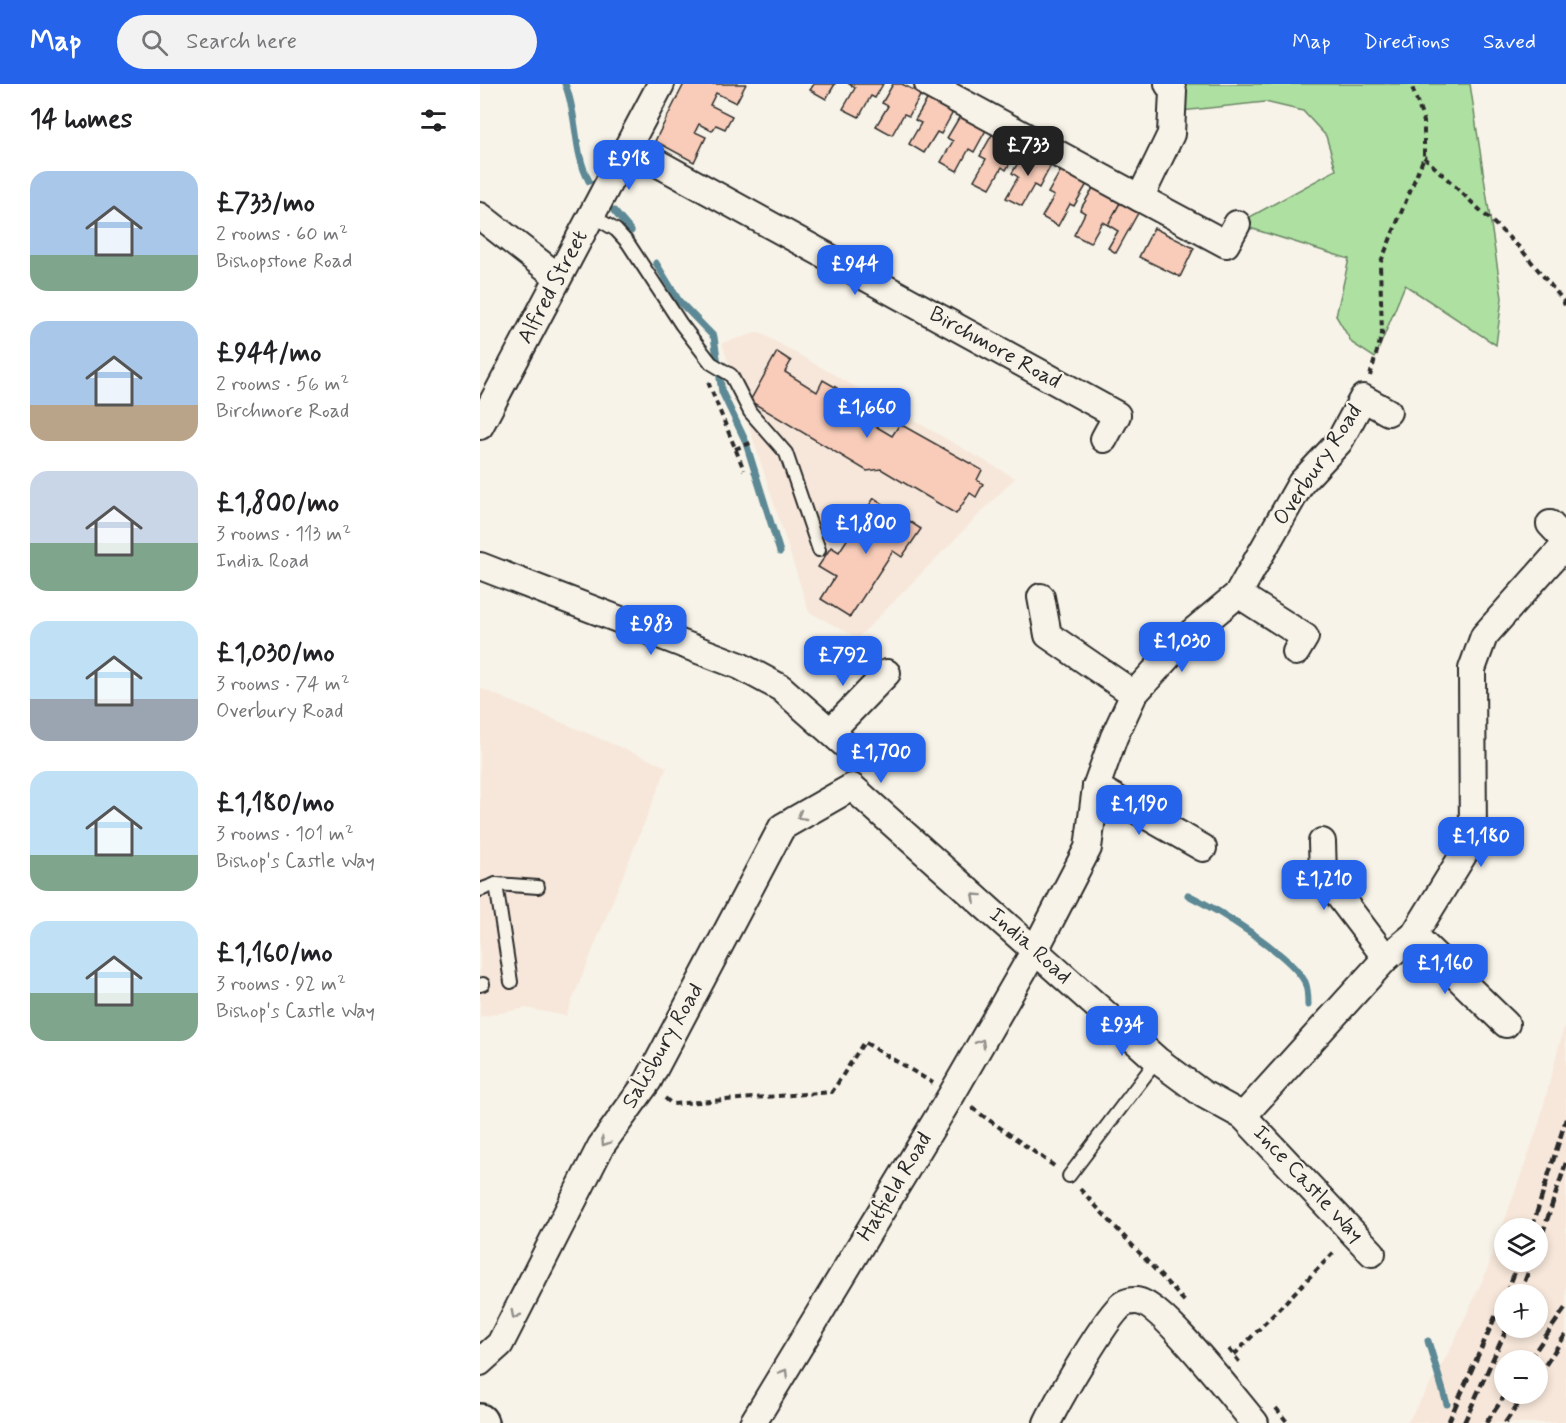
<!DOCTYPE html>
<meta charset="utf-8">
<style>
body{margin:0;font-family:Mynerve,sans-serif;background:#f2f2f2;color:#202124;height:100vh;display:flex;flex-direction:column;font-size:22px;white-space:nowrap}
*{box-sizing:border-box;margin:0}
p{font-size:20px;color:#757577}
.icon{flex:none;width:33px;height:33px;fill:none;stroke:currentColor;stroke-width:2;stroke-linecap:round;stroke-linejoin:round}
.map{position:relative;flex:1;overflow:hidden}
.details{display:flex;flex-direction:column;background:#fff;width:480px}
.details>*{flex:none}
.tools{position:absolute;left:1014px;top:1134px;display:grid;gap:12px}
.tools a{display:grid;place-items:center;width:54px;height:54px;border-radius:50%;background:#fff;box-shadow:0 3px 9px #0003;font-size:30px}
.price{position:absolute;translate:-50% -51px;padding:0 14px;border-radius:12px;background:#2563eb;color:#fff;font-size:20px;line-height:39px;filter:drop-shadow(0 2px 3px #0008)}
.price::after{content:'';position:absolute;left:50%;top:36px;width:18px;height:14px;margin-left:-9px;background:inherit;clip-path:polygon(0 0,100% 0,50% 100%)}
.price.active{background:#222;color:#fff}
ul{padding:0;list-style:none}
li{display:flex;align-items:center;gap:18px;height:150px;padding:0 30px}
li span{display:grid;place-items:center;flex:none;width:168px;height:120px;border-radius:18px;color:#555}
li>.icon{margin-inline-start:auto}
span .icon{width:72px;height:72px;fill:#fffc;stroke-width:1}
li b{font-size:26px}
h2{display:flex;justify-content:space-between;align-items:center;height:72px;padding:0 30px;font-size:26px}
header{display:flex;align-items:center;gap:36px;box-sizing:border-box;height:84px;padding:0 30px;background:#2563eb;color:#fff}
header strong{font-size:28px}
nav{display:flex;gap:33px;margin-inline-start:auto;font-size:21px}
.search{width:420px;height:54px;background:#f2f2f2;display:flex;align-items:center;gap:15px;box-sizing:border-box;padding:0 21px;border-radius:33px;color:#757577;font-size:22px}
main{display:flex;flex:1;min-height:0}
.map>svg:first-child{display:block}
.built{fill:#f7e7da;fill-rule:evenodd}
.green{fill:#ade0a1;stroke:#6c8666;stroke-width:1.5}
.lines{fill:none;stroke-linecap:round;stroke-linejoin:round}
.stream{stroke:#5c8995;stroke-width:7}
.building{fill:#f8ccb9;stroke:#2b2b2b;stroke-width:1.5}
.lane-casing{stroke:#2b2b2b;stroke-width:16}
.street-casing{stroke:#2b2b2b;stroke-width:30}
.secondary-casing{stroke:#2b2b2b;stroke-width:38}
.path{stroke:#2b2b2b;stroke-width:4;stroke-dasharray:6 4.5;stroke-linecap:butt}
.lane{stroke:#f7f3e8;stroke-width:12}
.street{stroke:#f7f3e8;stroke-width:26}
.secondary{stroke:#f7f3e8;stroke-width:33}
.rail{stroke:#2b2b2b;stroke-width:4.5;stroke-dasharray:9 4.5;stroke-linecap:butt}
.oneway{stroke:#918f8a}
.labels{text-anchor:middle;dominant-baseline:central;stroke-width:4.5;stroke-linejoin:round;paint-order:stroke}
.street-label{font-size:22px;fill:#2b2b2b;stroke:#f7f3e8}
</style>
<header>
<strong>Map</strong>
<div class="search"><svg class="icon" aria-label="search" viewBox="0 0 24 24"><circle cx="10" cy="10" r="6"/><path d="M15 15l6 6"/></svg>Search here</div>
<nav><a>Map</a><a>Directions</a><a>Saved</a></nav>
</header>
<main>
<section class="details">
<h2>14 homes<svg class="icon" aria-label="filters" viewBox="0 0 24 24"><path d="M4 7h16M4 17h16"/><circle cx="9" cy="7" r="2"/><circle cx="15" cy="17" r="2"/></svg></h2>
<ul>
<li><span style="background:linear-gradient(#a9c7e8 70%,#7fa58c 0)"><svg class="icon" aria-label="home" viewBox="0 0 24 24"><path d="M3 11l9-7 9 7M6 9v11h12V9"/></svg></span><div><b>£733/mo</b><p>2 rooms · 60 m²</p><p>Bishopstone Road</p></div></li>
<li><span style="background:linear-gradient(#a9c7e8 70%,#b9a48a 0)"><svg class="icon" aria-label="home" viewBox="0 0 24 24"><path d="M3 11l9-7 9 7M6 9v11h12V9"/></svg></span><div><b>£944/mo</b><p>2 rooms · 56 m²</p><p>Birchmore Road</p></div></li>
<li><span style="background:linear-gradient(#c9d6e8 60%,#7fa58c 0)"><svg class="icon" aria-label="home" viewBox="0 0 24 24"><path d="M3 11l9-7 9 7M6 9v11h12V9"/></svg></span><div><b>£1,800/mo</b><p>3 rooms · 113 m²</p><p>India Road</p></div></li>
<li><span style="background:linear-gradient(#bfe0f5 65%,#9aa5b1 0)"><svg class="icon" aria-label="home" viewBox="0 0 24 24"><path d="M3 11l9-7 9 7M6 9v11h12V9"/></svg></span><div><b>£1,030/mo</b><p>3 rooms · 74 m²</p><p>Overbury Road</p></div></li>
<li><span style="background:linear-gradient(#bfe0f5 70%,#7fa58c 0)"><svg class="icon" aria-label="home" viewBox="0 0 24 24"><path d="M3 11l9-7 9 7M6 9v11h12V9"/></svg></span><div><b>£1,180/mo</b><p>3 rooms · 101 m²</p><p>Bishop's Castle Way</p></div></li>
<li><span style="background:linear-gradient(#bfe0f5 60%,#7fa58c 0)"><svg class="icon" aria-label="home" viewBox="0 0 24 24"><path d="M3 11l9-7 9 7M6 9v11h12V9"/></svg></span><div><b>£1,160/mo</b><p>3 rooms · 92 m²</p><p>Bishop's Castle Way</p></div></li>
</ul>
</section>
<div class="map">
<svg width="1086" height="1339" viewBox="0 0 1086 1339">
<rect width="100%" height="100%" fill="#f7f3e8"/>
<filter id="ink" filterUnits="userSpaceOnUse"><feTurbulence type="fractalNoise" baseFrequency=".0167" numOctaves="2"/><feDisplacementMap in="SourceGraphic" scale="12" xChannelSelector="R" yChannelSelector="G"/><feConvolveMatrix kernelMatrix="1 2 1 2 8 2 1 2 1" color-interpolation-filters="sRGB"/></filter>
<g filter="url(#ink)">
<g class="built">
<path d="M 279,248 L 535,394 L 378,554 L 329,528 L 242,259 Z"/>
<path d="M 0,604 L 187,683 L 86,932 L 46,924 L 0,933 Z"/>
<path d="M 1086,935 L 1086,1336 L 1084,1339 L 927,1339 L 969,1268 L 1005,1191 L 1058,1043 ZM 1058,1144 L 1058,1178 L 1024,1178 L 1024,1144 ZM 1024,1210 L 1058,1210 L 1058,1244 L 1024,1244 ZM 1024,1276 L 1058,1276 L 1058,1310 L 1024,1310 Z"/>
</g>
<path class="green" d="M 687,0 L 990,0 L 1022,214 L 1016,261 L 925,201 L 895,274 L 872,259 L 856,232 L 869,175 L 757,140 L 856,86 L 846,52 L 823,27 L 785,18 L 692,28 Z"/>
<g class="lines">
<g class="stream">
<path d="M 85,0 C 98,31 93,68 109,97"/>
<path d="M 134,127 L 151,147"/>
<path d="M 176,179 L 199,217 L 234,253 L 242,308 L 265,356 L 300,468"/>
<path d="M 708,811 C 738,826 809,869 825,898 C 828,905 828,913 828,921"/>
<path d="M 948,1257 L 967,1320"/>
</g>
</g>
<g class="building">
<path d="M 204,0 L 266,0 L 256,19 L 236,9 L 230,21 L 252,32 L 245,45 L 236,41 L 232,47 L 219,40 L 215,48 L 226,53 L 214,78 L 175,57 Z"/>
<path d="M 334,0 L 355,0 L 346,15 L 330,6 Z"/>
<path d="M 403,0 L 395,14 L 391,12 L 379,33 L 363,25 L 375,4 L 369,0 Z"/>
<path d="M 413,0 L 422,0 L 441,10 L 429,32 L 424,30 L 412,51 L 396,42 L 408,22 L 402,19 Z"/>
<path d="M 448,14 L 473,28 L 461,50 L 457,48 L 444,69 L 429,60 L 441,39 L 435,36 Z"/>
<path d="M 480,32 L 506,46 L 494,68 L 489,65 L 477,87 L 461,78 L 473,57 L 467,54 Z"/>
<path d="M 513,49 L 539,64 L 526,86 L 522,83 L 510,104 L 494,96 L 506,75 L 500,72 Z"/>
<path d="M 545,67 L 571,81 L 559,104 L 554,101 L 542,122 L 526,114 L 538,93 L 532,89 Z"/>
<path d="M 581,86 L 607,100 L 594,122 L 590,120 L 578,142 L 562,133 L 574,112 L 568,109 Z"/>
<path d="M 613,104 L 640,119 L 628,141 L 622,138 L 610,159 L 594,151 L 605,129 L 600,126 Z"/>
<path d="M 640,119 L 658,129 L 636,169 L 628,164 L 638,147 L 628,141 Z"/>
<path d="M 674,144 L 714,164 L 700,193 L 659,173 Z"/>
<path d="M 297,268 L 311,277 L 305,288 L 337,308 L 343,296 L 357,304 L 350,315 L 412,352 L 420,340 L 502,386 L 497,396 L 503,400 L 496,413 L 490,409 L 476,430 L 401,385 L 387,387 L 270,317 Z"/>
<path d="M 394,414 L 441,445 L 422,473 L 413,467 L 370,533 L 341,515 L 355,493 L 338,483 L 351,463 L 359,468 Z"/>
</g>
<g class="lines">
<defs>
<g id="lane">
<path d="M 111,131 L 136,146 L 148,159 L 201,240 L 231,279 L 251,291 L 270,328 L 306,369 L 339,466"/>
<path d="M 16,800 L 31,898"/>
<path d="M 0,806 L 16,800 L 58,803"/>
<path d="M 0,901 L 3,900"/>
<path d="M 589,1092 L 677,976"/>
</g>
<g id="street">
<path d="M 448,0 L 660,114"/>
<path d="M 688,0 L 693,7 L 691,50 L 660,114 L 746,160 L 757,140"/>
<path d="M 148,63 L 637,331 L 624,355"/>
<path d="M 0,132 L 78,193"/>
<path d="M 0,342 L 181,0"/>
<path d="M 1070,440 L 1086,457"/>
<path d="M 0,482 L 260,582 L 301,604 L 378,672"/>
<path d="M 758,510 L 825,553 L 816,568"/>
<path d="M 561,513 L 568,551 L 654,610"/>
<path d="M 351,647 L 407,589"/>
<path d="M 616,703 L 723,764"/>
<path d="M 842,758 L 843,791 L 906,874"/>
<path d="M 934,851 L 1026,940"/>
<path d="M 763,1032 L 906,874 L 934,851 L 993,755 L 992,585 L 1004,552 L 1086,460"/>
<path d="M 0,1278 L 20,1260 L 121,1062 L 168,997 L 302,743 L 372,703 L 677,976 L 723,1010 L 763,1032 L 892,1169"/>
<path d="M 273,1339 L 472,1010 L 555,866 L 608,764 L 616,703 L 634,653 L 654,610 L 704,555 L 758,510 L 821,399 L 859,358 L 883,314 L 908,328"/>
<path d="M 567,1339 C 577,1318 627,1231 643,1220 C 646,1218 652,1217 656,1217 C 680,1217 756,1317 775,1339"/>
</g>
<path id="secondary" d="M 0,1337 L 1,1339"/>
</defs>
<use href="#lane" class="lane-casing"/>
<use href="#street" class="street-casing"/>
<use href="#secondary" class="secondary-casing"/>
<g class="path">
<path d="M 944,73 L 1040,164 L 1083,216 L 1086,225"/>
<path d="M 890,292 L 902,250 L 900,180 L 944,73 L 944,38 L 931,0"/>
<path d="M 228,298 L 264,386"/>
<path d="M 255,365 L 273,358"/>
<path d="M 185,1014 L 192,1020 L 352,1008 L 384,958 L 453,999"/>
<path d="M 492,1024 L 577,1084"/>
<path d="M 600,1105 L 707,1220"/>
<path d="M 749,1265 L 761,1280"/>
<path d="M 754,1271 L 856,1166"/>
<path d="M 796,1324 L 808,1339"/>
</g>
<use href="#lane" class="lane"/>
<use href="#street" class="street"/>
<use href="#secondary" class="secondary"/>
<g class="rail">
<path d="M 1052,1144 L 1086,1035"/>
<path d="M 1058,1163 L 1086,1079"/>
<path d="M 1026,1210 L 1039,1178"/>
<path d="M 1040,1210 L 1052,1178"/>
<path d="M 1049,1276 L 1086,1223"/>
<path d="M 1058,1292 L 1086,1250"/>
<path d="M 968,1339 L 1024,1213"/>
<path d="M 984,1339 L 1027,1244"/>
<path d="M 1006,1339 L 1026,1310"/>
<path d="M 1025,1339 L 1045,1310"/>
</g>
</g>
<defs><path id="oneway-chevron" d="M-2-3.5L2.5 0L-2 3.5" fill="none" stroke-width="1.6" stroke-linecap="round" stroke-linejoin="round" transform="scale(1.5)"/></defs>
<g class="oneway">
<use href="#oneway-chevron" transform="translate(321 732) rotate(150)"/>
<use href="#oneway-chevron" transform="translate(496 813) rotate(-138)"/>
<use href="#oneway-chevron" transform="translate(501 959) rotate(-60)"/>
<use href="#oneway-chevron" transform="translate(125 1058) rotate(123)"/>
<use href="#oneway-chevron" transform="translate(35 1231) rotate(117)"/>
<use href="#oneway-chevron" transform="translate(304 1289) rotate(-59)"/>
</g>
</g>
<g class="labels">
<g class="street-label">
<text transform="translate(73 203) rotate(-62)">Alfred Street</text>
<text transform="translate(515 264) rotate(29)">Birchmore Road</text>
<text transform="translate(838 381) rotate(-56)">Overbury Road</text>
<text transform="translate(550 862) rotate(42)">India Road</text>
<text transform="translate(183 962) rotate(-60)">Salisbury Road</text>
<text transform="translate(828 1100) rotate(47)">Ince Castle Way</text>
<text transform="translate(415 1103) rotate(-59)">Hatfield Road</text>
</g>
</g>
</svg>
<div class="tools">
<a><svg class="icon" aria-label="layers" viewBox="0 0 24 24"><path d="M12 4l9 5-9 5-9-5zM3 14l9 5 9-5"/></svg></a>
<a>+</a>
<a>−</a>
</div>
<b class="price active" style="left:548px;top:93px">£733</b>
<b class="price" style="left:149px;top:107px">£918</b>
<b class="price" style="left:375px;top:212px">£944</b>
<b class="price" style="left:387px;top:355px">£1,660</b>
<b class="price" style="left:386px;top:471px">£1,800</b>
<b class="price" style="left:171px;top:572px">£983</b>
<b class="price" style="left:702px;top:589px">£1,030</b>
<b class="price" style="left:363px;top:603px">£792</b>
<b class="price" style="left:401px;top:700px">£1,700</b>
<b class="price" style="left:659px;top:752px">£1,190</b>
<b class="price" style="left:1001px;top:784px">£1,180</b>
<b class="price" style="left:844px;top:827px">£1,210</b>
<b class="price" style="left:965px;top:911px">£1,160</b>
<b class="price" style="left:642px;top:973px">£934</b>
</div>
</main>
